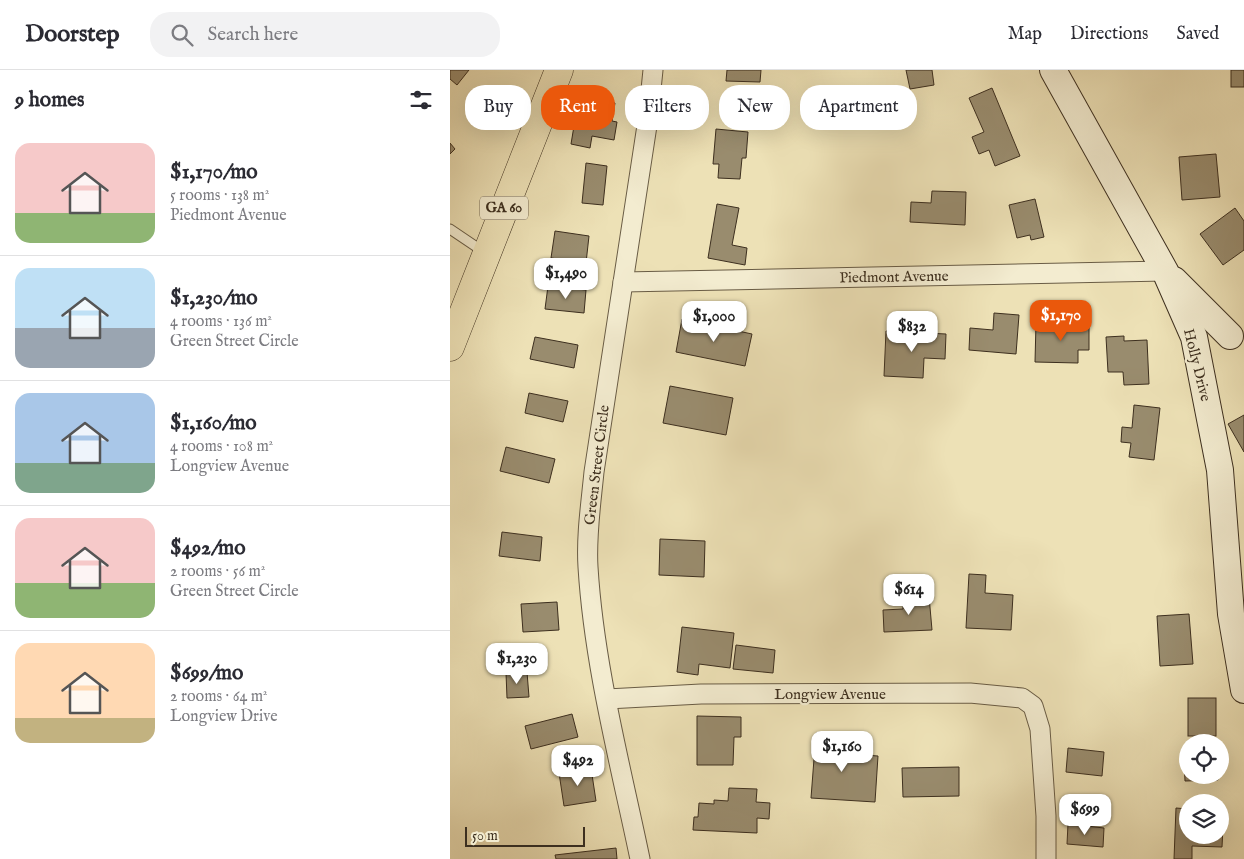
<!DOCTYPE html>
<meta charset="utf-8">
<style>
body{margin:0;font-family:"IM FELL English",serif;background:#f2f2f3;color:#2b2b33;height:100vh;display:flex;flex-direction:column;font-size:19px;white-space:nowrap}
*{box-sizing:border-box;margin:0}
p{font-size:16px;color:#7c7c81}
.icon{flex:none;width:28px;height:28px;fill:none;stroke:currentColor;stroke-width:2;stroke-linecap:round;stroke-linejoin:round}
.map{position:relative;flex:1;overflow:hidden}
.panel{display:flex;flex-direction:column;background:#fff;width:450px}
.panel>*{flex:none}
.guide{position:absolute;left:15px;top:15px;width:475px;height:45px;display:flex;gap:10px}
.controls{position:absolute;left:729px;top:664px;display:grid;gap:10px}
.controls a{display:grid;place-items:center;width:50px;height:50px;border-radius:50%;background:#fff;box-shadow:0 5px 20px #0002;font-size:25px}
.scale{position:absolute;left:15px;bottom:12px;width:120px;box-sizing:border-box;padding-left:5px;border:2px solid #3d2f1f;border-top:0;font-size:14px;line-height:18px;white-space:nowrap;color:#3d2f1f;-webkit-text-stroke:4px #f3ecd0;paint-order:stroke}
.price{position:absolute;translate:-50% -42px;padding:0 11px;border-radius:10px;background:#fff;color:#222;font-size:16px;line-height:32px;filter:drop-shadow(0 1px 2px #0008)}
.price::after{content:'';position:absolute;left:50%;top:30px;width:15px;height:11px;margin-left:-8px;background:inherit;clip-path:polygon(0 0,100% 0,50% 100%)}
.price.active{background:#ea580c;color:#fff}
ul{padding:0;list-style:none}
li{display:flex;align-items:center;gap:15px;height:125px;padding:0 15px}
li+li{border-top:1px solid #e1e1e2}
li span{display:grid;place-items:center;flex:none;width:140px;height:100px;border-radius:15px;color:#555}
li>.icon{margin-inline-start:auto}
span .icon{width:60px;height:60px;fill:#fffc;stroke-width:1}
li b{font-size:21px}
h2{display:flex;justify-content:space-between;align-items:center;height:60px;padding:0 15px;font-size:21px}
.pill{padding:0 18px;border-radius:20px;background:#fff;box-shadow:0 5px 20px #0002;font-size:18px;line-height:45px}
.pill.active{background:#ea580c;color:#fff}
header{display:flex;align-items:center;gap:30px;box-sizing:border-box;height:70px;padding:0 25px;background:#fff;border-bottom:1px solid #e1e1e2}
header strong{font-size:24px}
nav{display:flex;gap:28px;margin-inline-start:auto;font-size:18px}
.search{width:350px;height:45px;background:#f2f2f3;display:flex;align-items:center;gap:12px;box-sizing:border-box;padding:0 18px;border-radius:20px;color:#7c7c81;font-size:19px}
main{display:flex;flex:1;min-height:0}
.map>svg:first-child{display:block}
.building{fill:#998c6e;stroke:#3d2f1f}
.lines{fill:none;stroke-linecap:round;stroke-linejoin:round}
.lane-casing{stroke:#695c45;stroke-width:11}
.street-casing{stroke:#695c45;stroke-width:21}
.secondary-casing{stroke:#3d2f1f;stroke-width:28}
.highway-casing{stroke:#3d2f1f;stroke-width:29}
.lane{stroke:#f3ecd0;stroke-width:9}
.street{stroke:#f3ecd0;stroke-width:19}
.secondary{stroke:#f3ecd0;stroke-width:26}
.highway{stroke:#ede1b6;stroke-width:28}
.labels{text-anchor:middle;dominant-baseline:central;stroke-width:4.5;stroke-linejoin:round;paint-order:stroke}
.shield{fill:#f3ecd0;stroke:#746854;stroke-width:1}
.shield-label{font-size:14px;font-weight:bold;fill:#3d2f1f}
.street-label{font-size:15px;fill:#3d2f1f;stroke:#f3ecd0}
</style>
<header>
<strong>Doorstep</strong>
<div class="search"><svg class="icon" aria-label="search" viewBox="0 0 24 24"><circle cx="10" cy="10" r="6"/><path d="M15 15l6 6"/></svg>Search here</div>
<nav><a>Map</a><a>Directions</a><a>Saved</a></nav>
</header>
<main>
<section class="panel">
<h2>9 homes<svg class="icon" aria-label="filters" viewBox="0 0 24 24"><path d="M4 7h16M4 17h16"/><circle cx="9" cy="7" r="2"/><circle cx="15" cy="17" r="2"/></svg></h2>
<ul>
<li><span style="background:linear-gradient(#f6c9c9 70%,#8fb573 0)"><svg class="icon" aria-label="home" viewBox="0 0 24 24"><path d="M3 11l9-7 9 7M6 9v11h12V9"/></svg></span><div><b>$1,170/mo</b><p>5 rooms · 138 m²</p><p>Piedmont Avenue</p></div></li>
<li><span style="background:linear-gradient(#bfe0f5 60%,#9aa5b1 0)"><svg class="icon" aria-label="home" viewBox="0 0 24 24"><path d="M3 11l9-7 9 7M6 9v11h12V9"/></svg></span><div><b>$1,230/mo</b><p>4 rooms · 136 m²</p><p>Green Street Circle</p></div></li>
<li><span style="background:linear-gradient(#a9c7e8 70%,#7fa58c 0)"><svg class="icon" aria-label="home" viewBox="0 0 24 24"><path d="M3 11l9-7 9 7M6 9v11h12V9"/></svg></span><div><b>$1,160/mo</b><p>4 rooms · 108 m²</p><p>Longview Avenue</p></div></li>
<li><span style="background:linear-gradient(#f6c9c9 65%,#8fb573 0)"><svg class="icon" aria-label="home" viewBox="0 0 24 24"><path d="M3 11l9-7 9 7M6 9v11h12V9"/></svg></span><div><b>$492/mo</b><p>2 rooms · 56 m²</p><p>Green Street Circle</p></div></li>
<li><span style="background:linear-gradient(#ffd9b3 75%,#c2b280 0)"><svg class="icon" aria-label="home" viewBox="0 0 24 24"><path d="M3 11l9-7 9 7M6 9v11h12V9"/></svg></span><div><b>$699/mo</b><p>2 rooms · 64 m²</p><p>Longview Drive</p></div></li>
</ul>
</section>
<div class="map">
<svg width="794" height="789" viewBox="0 0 794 789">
<rect width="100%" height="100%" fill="#ede1b6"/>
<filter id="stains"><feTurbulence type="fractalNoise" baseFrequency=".004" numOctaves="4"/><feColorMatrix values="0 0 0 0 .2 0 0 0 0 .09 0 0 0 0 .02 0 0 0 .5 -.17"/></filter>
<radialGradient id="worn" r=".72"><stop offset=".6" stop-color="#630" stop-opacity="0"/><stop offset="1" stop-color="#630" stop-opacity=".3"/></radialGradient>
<g class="building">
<path d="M 0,0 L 19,0 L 7,15 L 0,9 Z"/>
<path d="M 277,0 L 311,0 L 310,12 L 276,11 Z"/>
<path d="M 456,0 L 482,0 L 484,15 L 460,19 Z"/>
<rect x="781" y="0" width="13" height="17"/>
<path d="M 542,18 L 570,86 L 545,96 L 539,80 L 529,84 L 522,67 L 534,62 L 519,28 Z"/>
<path d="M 134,28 L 165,33 L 162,51 L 167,52 L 164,70 L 142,66 L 140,78 L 121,74 L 127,38 L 133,39 Z"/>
<path d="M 266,59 L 298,62 L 296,88 L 292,88 L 290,109 L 268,108 L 269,94 L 263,94 Z"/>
<path d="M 0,73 L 5,79 L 0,84 Z"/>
<path d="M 766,84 L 770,127 L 732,130 L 729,87 Z"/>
<path d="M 136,93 L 157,96 L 153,135 L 132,133 Z"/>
<path d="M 482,121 L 516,122 L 515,155 L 460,152 L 461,132 L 481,133 Z"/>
<path d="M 585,129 L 594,167 L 581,170 L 580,165 L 567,168 L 559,135 Z"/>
<path d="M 267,134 L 289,138 L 282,175 L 297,178 L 295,195 L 258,188 Z"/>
<path d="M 785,138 L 794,151 L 794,180 L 773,195 L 750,164 Z"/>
<path d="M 105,161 L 139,166 L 136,193 L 101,188 Z"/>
<path d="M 98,216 L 136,220 L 134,243 L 95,239 Z"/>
<path d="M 544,243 L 569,245 L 566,284 L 519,280 L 520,258 L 543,260 Z"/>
<path d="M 232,249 L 302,264 L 295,296 L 226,282 Z"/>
<path d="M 586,253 L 639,254 L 639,280 L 628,280 L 628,293 L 585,292 Z"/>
<path d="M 436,261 L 496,264 L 495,289 L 474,288 L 473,308 L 434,306 Z"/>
<path d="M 674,266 L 674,271 L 697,270 L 699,314 L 674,315 L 673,302 L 658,302 L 656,267 Z"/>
<path d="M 85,267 L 128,275 L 124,298 L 80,289 Z"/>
<path d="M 220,316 L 283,328 L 276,365 L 213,353 Z"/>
<path d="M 79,323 L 118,331 L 113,352 L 75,343 Z"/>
<path d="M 684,335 L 710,338 L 704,390 L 679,387 L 681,373 L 671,372 L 672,357 L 682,358 Z"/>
<path d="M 794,345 L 794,382 L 778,354 Z"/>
<path d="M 56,377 L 105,389 L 99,413 L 50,401 Z"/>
<path d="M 52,462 L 92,467 L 90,491 L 49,486 Z"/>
<path d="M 210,469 L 255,471 L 254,507 L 209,505 Z"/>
<path d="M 519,504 L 536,505 L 535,523 L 563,525 L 561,560 L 516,558 Z"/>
<path d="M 479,526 L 482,560 L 434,562 L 433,540 L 453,539 L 453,528 Z"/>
<path d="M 107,532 L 109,560 L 73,562 L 71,534 Z"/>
<path d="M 739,544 L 743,594 L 710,596 L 707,546 Z"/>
<path d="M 232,557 L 284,563 L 280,598 L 249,594 L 248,605 L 227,602 Z"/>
<path d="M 286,575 L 325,580 L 323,603 L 283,599 Z"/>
<path d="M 77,602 L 79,627 L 57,628 L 56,603 Z"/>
<rect x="738" y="628" width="28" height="38"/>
<path d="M 122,644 L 128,667 L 81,679 L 75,656 Z"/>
<path d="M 247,646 L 291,647 L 291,667 L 284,667 L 283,695 L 247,695 Z"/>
<path d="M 366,663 L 387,664 L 386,683 L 428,686 L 425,732 L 361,728 Z"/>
<path d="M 618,678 L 654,682 L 652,706 L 616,702 Z"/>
<path d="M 734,688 L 738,688 L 738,705 L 768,705 L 768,710 L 735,711 Z"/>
<path d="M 509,697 L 509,726 L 453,727 L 452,698 Z"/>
<path d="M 141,698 L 146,731 L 114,736 L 109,703 Z"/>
<path d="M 279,718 L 307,719 L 306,732 L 320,733 L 319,749 L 307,748 L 307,763 L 243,760 L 244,747 L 248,747 L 249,733 L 264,734 L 264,730 L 278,731 Z"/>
<path d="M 726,738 L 738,739 L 738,765 L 770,765 L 770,756 L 773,756 L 772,777 L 742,776 L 742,789 L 724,789 Z"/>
<path d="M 618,754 L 654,758 L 653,777 L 617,774 Z"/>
<path d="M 166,778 L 167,789 L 106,789 L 105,785 Z"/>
</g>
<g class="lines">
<defs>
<path id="lane" d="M 0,159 L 34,182"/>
<g id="street">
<path d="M 173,212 L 715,201"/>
<path d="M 157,629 L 251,624 L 520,623 L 572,628 L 583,636 L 590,659 L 596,746 L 596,789"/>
<path d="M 190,789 C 170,693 144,595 138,497 C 136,466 141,433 144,402 L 198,49 L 203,0"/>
</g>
<g id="secondary">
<path d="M 603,0 L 715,201 L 744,267 L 770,400 L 781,544 L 794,620"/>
<path d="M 724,210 L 780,266"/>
</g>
<path id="highway" d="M 0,277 L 109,0"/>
</defs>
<use href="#lane" class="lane-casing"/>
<use href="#street" class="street-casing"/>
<use href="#secondary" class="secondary-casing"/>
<use href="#highway" class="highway-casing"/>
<use href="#lane" class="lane"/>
<use href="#street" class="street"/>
<use href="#secondary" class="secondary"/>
<use href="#highway" class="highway"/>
</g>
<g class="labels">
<rect class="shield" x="30" y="126.5" width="48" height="23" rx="4"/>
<g class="shield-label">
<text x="54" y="138">GA 60</text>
</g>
<g class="street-label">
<text transform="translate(444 207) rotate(-1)">Piedmont Avenue</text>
<text transform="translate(747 295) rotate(76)">Holly Drive</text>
<text transform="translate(147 395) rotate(-83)">Green Street Circle</text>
<text x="380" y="624">Longview Avenue</text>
</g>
</g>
<rect width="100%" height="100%" filter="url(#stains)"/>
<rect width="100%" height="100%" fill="url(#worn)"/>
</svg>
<div class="controls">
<a><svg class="icon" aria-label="locate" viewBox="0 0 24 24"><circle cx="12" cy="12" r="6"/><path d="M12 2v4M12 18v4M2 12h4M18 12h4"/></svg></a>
<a><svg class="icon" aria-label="layers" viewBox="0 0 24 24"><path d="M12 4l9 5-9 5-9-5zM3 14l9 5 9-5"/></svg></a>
</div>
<div class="scale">50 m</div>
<b class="price" style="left:116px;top:230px">$1,490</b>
<b class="price active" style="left:611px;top:272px">$1,170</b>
<b class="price" style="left:264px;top:273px">$1,000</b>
<b class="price" style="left:462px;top:283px">$832</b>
<b class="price" style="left:459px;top:546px">$614</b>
<b class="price" style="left:67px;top:615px">$1,230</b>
<b class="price" style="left:392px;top:703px">$1,160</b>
<b class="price" style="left:128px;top:717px">$492</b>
<b class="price" style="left:635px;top:766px">$699</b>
<div class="guide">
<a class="pill">Buy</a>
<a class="pill active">Rent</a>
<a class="pill">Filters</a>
<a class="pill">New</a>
<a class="pill">Apartment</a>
</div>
</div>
</main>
